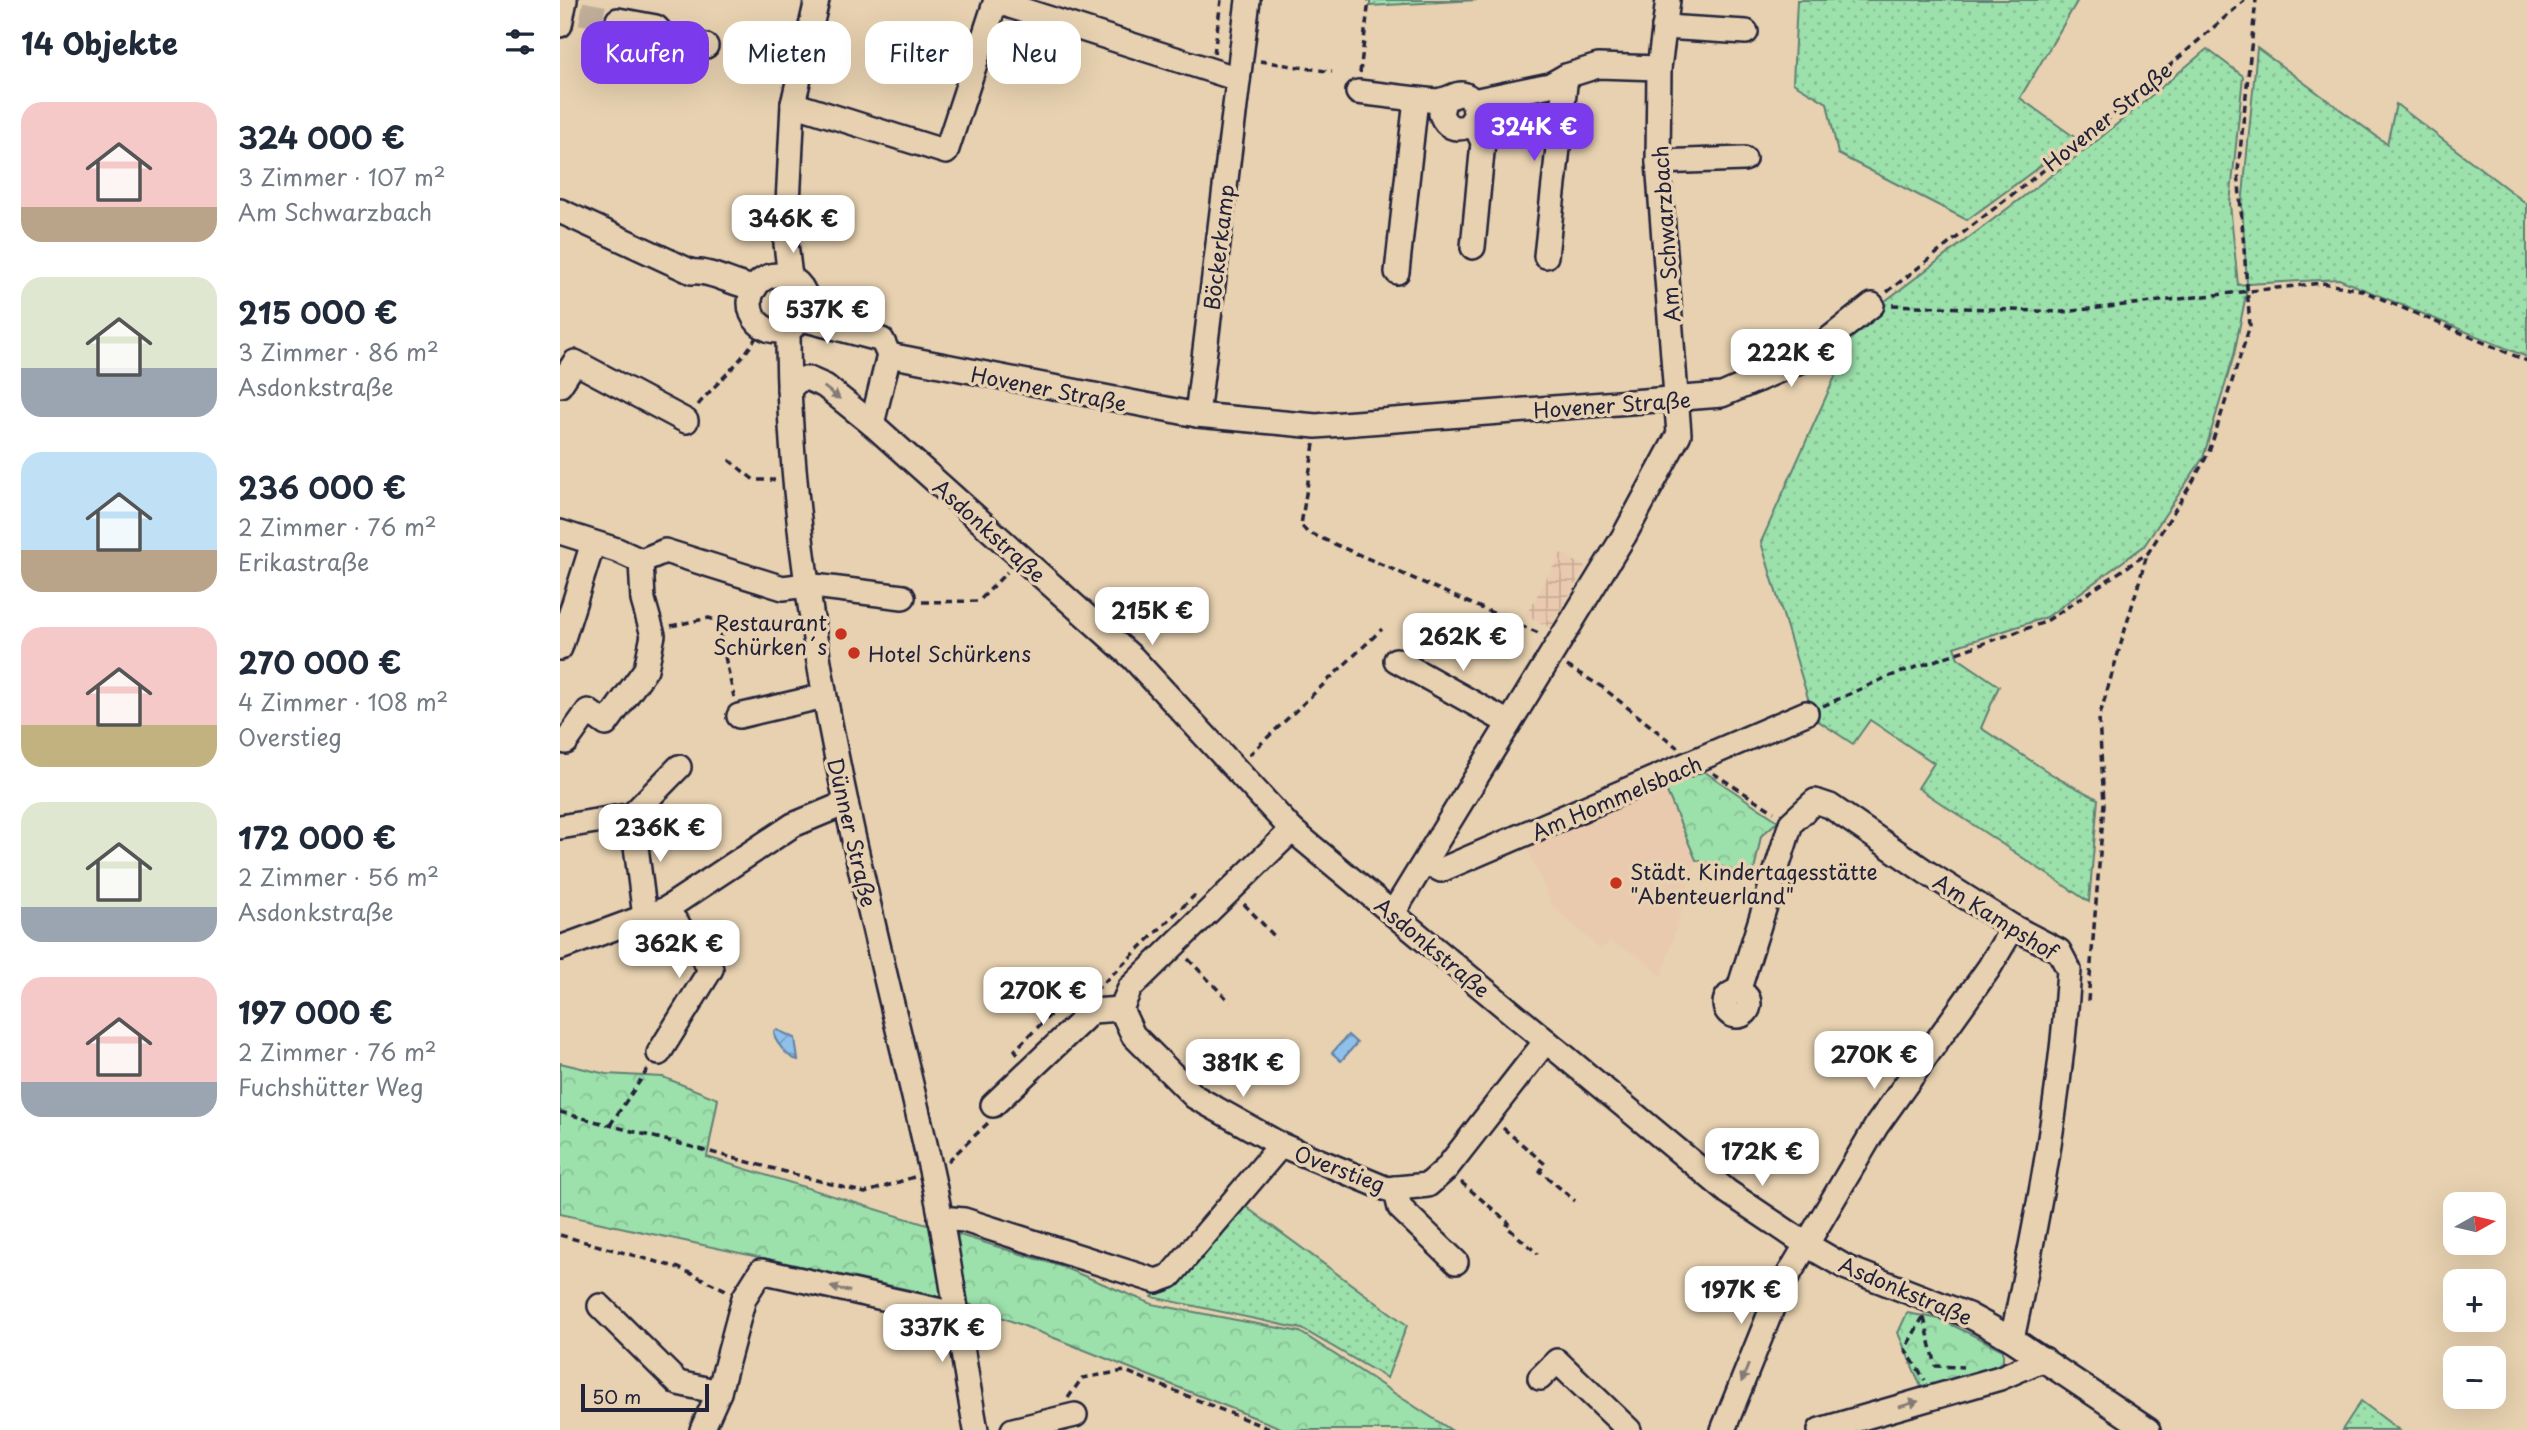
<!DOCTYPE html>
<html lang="de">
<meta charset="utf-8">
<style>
body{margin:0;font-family:"Playpen Sans",sans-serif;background:#f2f2f3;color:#1f2937;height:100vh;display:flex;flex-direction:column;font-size:26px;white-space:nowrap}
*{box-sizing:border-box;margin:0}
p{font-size:23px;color:#747a83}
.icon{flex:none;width:38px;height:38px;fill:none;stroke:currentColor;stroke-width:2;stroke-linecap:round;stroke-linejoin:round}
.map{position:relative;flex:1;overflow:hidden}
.drawer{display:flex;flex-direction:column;background:#fff;width:560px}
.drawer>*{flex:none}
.guide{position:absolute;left:21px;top:21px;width:665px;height:63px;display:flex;gap:14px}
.needle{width:46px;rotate:82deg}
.controls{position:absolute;left:1883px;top:1192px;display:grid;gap:14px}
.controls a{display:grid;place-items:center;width:63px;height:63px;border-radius:14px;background:#fff;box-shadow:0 7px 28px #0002;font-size:35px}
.scale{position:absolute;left:21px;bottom:18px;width:128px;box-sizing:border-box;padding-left:7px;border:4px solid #22223b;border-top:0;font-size:19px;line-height:24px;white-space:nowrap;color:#22223b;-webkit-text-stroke:5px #e7d1b0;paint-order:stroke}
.price{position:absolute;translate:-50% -60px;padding:0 16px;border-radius:14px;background:#fff;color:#222;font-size:23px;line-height:46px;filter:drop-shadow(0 2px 4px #0008)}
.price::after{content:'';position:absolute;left:50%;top:42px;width:21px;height:16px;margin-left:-10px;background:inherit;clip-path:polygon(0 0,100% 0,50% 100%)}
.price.selected{background:#7c3aed;color:#fff}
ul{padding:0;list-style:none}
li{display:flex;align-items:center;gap:21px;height:175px;padding:0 21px}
li span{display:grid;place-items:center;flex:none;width:196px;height:140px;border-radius:21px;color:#555}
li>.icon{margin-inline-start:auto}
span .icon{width:84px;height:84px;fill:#fffc;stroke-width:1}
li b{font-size:30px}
h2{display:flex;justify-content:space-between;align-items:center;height:84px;padding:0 21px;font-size:30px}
.tag{padding:0 24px;border-radius:21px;background:#fff;box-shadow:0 7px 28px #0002;font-size:24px;line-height:63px}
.tag.selected{background:#7c3aed;color:#fff}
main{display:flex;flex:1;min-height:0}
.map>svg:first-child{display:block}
.built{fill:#eacaaf}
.industrial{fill:url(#industrial-grid)}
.grass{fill:url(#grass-dots);stroke:#5f8173;stroke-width:2}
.forest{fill:url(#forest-crowns);stroke:#5f8173;stroke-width:2}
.water{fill:url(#water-waves);stroke:#6381a4;stroke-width:2}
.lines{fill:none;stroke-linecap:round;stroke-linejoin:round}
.minor-tunnel{stroke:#c0ae99;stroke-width:23;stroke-dasharray:23 11;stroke-linecap:butt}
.minor-casing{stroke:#22223b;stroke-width:28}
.path{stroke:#22223b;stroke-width:3.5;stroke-dasharray:7 5;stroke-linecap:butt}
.minor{stroke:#e7d1b0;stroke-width:23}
.oneway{fill:#847a76}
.poi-dot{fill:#c8321e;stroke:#e7d1b0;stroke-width:2.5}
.labels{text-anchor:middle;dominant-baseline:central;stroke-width:7;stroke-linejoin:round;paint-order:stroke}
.street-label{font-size:21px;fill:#22223b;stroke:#e7d1b0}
.poi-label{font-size:21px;fill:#22223b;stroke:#e7d1b0;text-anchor:start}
</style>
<main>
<section class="drawer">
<h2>14 Objekte<svg class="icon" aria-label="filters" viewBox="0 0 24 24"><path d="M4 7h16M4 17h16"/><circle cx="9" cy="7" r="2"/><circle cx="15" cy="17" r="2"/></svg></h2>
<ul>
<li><span style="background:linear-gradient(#f6c9c9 75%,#b9a48a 0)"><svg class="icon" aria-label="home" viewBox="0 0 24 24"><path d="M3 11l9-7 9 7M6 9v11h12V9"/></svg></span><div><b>324 000 €</b><p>3 Zimmer · 107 m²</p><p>Am Schwarzbach</p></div></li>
<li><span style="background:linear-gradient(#dfe7d0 65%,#9aa5b1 0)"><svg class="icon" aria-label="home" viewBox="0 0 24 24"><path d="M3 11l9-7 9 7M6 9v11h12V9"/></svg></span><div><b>215 000 €</b><p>3 Zimmer · 86 m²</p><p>Asdonkstraße</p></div></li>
<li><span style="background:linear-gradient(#bfe0f5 70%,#b9a48a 0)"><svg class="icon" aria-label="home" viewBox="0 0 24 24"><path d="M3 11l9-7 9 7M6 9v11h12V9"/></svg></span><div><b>236 000 €</b><p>2 Zimmer · 76 m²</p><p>Erikastraße</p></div></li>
<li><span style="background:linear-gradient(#f6c9c9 70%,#c2b280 0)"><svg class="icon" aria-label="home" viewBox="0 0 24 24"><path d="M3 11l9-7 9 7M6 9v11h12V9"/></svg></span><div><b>270 000 €</b><p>4 Zimmer · 108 m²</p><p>Overstieg</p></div></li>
<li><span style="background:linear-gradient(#dfe7d0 75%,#9aa5b1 0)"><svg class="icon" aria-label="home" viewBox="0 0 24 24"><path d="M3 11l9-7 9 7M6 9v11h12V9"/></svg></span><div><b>172 000 €</b><p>2 Zimmer · 56 m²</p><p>Asdonkstraße</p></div></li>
<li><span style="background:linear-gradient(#f6c9c9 75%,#9aa5b1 0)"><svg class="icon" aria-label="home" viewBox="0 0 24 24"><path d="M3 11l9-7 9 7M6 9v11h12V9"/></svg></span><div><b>197 000 €</b><p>2 Zimmer · 76 m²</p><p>Fuchshütter Weg</p></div></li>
</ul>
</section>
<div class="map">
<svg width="1967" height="1430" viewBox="0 0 1967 1430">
<defs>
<pattern id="industrial-grid" width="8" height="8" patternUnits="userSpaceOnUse" patternTransform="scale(1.75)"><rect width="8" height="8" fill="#eacaaf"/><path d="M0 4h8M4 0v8" fill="none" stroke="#c8ad97"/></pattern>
<pattern id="grass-dots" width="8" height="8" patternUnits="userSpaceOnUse" patternTransform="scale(1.75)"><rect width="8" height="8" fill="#9ce0ab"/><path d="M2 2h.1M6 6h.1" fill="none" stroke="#86c094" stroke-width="1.8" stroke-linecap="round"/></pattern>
<pattern id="forest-crowns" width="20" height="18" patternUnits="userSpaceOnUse" patternTransform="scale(1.75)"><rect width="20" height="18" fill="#9ce0ab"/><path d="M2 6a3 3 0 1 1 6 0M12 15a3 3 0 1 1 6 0" fill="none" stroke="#86c094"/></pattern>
<pattern id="water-waves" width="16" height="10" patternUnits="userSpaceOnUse" patternTransform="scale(1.75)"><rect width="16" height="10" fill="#8ec0ea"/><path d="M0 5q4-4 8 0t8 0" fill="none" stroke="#749cbf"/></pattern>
</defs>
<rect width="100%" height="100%" fill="#e7d1b0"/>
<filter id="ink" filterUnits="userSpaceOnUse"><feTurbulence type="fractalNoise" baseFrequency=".0143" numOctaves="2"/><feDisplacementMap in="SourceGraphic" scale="14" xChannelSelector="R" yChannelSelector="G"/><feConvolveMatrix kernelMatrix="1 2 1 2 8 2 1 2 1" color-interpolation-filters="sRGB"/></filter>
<g filter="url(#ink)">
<path class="built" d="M 1104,785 L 1136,860 L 1102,976 L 1075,954 L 1049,942 L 1041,950 L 993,907 L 966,845 Z"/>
<path class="industrial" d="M 1001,553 L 1025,567 L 991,628 L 966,615 Z"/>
<g class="grass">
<path d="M 810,0 L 917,0 L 810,6 Z"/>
<path d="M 1237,0 L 1518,0 L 1460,98 L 1517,139 L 1407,220 L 1278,154 L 1267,103 L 1233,83 Z"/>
<path d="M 1697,48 L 1827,144 L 1836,104 L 1967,204 L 1967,357 L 1779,279 L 1688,284 L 1674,355 L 1643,458 L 1584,546 L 1487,617 L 1394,647 L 1398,658 L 1439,686 L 1421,728 L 1499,779 L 1538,799 L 1529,902 L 1358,788 L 1374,763 L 1310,720 L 1293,744 L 1254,718 L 1201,542 L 1278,370 L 1247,360 L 1533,144 L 1647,49 L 1683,76 L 1670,204 L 1678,285 L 1687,284 L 1682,206 Z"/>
<path d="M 682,1204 L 847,1325 L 827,1378 L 742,1329 L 592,1297 Z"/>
<path d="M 1801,1401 L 1839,1430 L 1782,1430 Z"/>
</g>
<g class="forest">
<path d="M 1139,768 L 1218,821 L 1201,836 L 1193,876 L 1136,860 L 1104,785 Z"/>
<path d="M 0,1063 L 46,1074 L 103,1077 L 158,1099 L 147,1157 L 500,1266 L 592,1304 L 740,1332 L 891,1430 L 726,1430 L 401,1301 L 0,1214 Z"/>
<path d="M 1347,1313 L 1380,1319 L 1443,1350 L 1443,1368 L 1365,1396 L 1338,1333 Z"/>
</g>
<g class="water">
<path d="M 217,1030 L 235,1038 L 238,1060 C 229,1059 213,1041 214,1031 Z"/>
<path d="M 788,1035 L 797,1043 L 781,1061 L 772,1053 Z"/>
</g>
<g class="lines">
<path class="minor-tunnel" d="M 21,13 L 58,20"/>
<defs>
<g id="minor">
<path d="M 450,6 L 678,79"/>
<path d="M 58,20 L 96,27 L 107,39 L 146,46"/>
<path d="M 0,25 L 5,0"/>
<path d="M 1104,27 L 1186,32"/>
<path d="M 798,92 L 856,99"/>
<path d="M 913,101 L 990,85 L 1006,76 L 1038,66 L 1099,68"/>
<path d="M 233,104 L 386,152 L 436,0"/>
<path d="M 913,121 L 923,142 L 913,247"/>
<path d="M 1098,162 L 1184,159"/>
<path d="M 0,211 L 132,272 C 152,270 173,285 195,288"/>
<path d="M 986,256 L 1006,76"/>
<path d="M 837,272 L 856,99 C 864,99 874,102 881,100 C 895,98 900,87 913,101 L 916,115 L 908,126 C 895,131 886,127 881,114 L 884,101"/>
<circle cx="218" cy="303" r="28"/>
<path d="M 230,277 L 226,244 L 233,104 L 257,0"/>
<path d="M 242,319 L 322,340 L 329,355"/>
<path d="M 228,330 C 228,616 308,893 371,1170 C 390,1255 400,1344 416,1430"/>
<path d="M 329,355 L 637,415 L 756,426 L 1162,395 L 1241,361 L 1312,305"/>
<path d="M 0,385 L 15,362 L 126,421"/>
<path d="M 229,389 L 240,379 L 249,379 L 265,386 L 312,424 L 573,658 L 732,830 L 1168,1192 L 1247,1245 L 1287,1268 L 1408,1315 L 1452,1339 L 1588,1430"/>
<path d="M 637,415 L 688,0"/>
<path d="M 312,424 L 329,355"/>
<path d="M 0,532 L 57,550 L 81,561 L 105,551 L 223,588 L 246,585 L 343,597"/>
<path d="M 0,648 L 33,543"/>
<path d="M 836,660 L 949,723"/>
<path d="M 179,716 L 264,696"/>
<path d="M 6,742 L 28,711 L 46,724 L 86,669 L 93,635 L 83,600 L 81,561"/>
<path d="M 72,815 L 85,917"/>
<path d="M 0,827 L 72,815 L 119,767"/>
<path d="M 732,830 L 570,988 L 561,1009 L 573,1035 L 635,1097 L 721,1145 L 827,1189 L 868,1185 L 886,1169 L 986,1041"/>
<path d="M 865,862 L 881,870 L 1246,713"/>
<path d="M 833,913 L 1064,536 L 1119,434 L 1098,162 L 1099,68 L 1108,0"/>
<path d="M 0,948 L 106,909 L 233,825 L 286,803"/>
<path d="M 1178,992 L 1231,823 L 1255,801 L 1270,806 L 1366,872 L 1453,927 L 1499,951 L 1509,970 C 1501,1095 1478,1217 1452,1339"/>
<circle cx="1177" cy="1004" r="12"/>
<path d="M 99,1053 L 151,969 L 106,909"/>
<path d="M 433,1105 L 532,1011 L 561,1009"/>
<path d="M 835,1188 L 840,1208 L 896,1262"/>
<path d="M 380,1218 L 404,1220 L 596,1281 L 610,1276 L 721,1145"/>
<path d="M 40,1306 L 118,1383 L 159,1392"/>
<path d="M 980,1378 L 997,1361 L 1069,1430"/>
<path d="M 142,1430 L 159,1392 L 184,1298 L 201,1271 L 395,1314"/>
<path d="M 453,1430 L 515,1415"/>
<path d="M 1163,1430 L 1219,1291 L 1317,1125 L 1429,968 L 1453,927"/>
<path d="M 1260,1430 L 1440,1378 L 1484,1359"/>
</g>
</defs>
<use href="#minor" class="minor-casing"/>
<g class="path">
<path d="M 654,54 L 661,0"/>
<path d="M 700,61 L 772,72"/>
<path d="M 800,73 L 809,0"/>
<path d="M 1327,292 L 1539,127 L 1685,0"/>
<path d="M 1332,305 L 1502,312 L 1762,283 L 1801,290 L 1967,361"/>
<path d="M 138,405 C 160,378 187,359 202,326"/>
<path d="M 754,444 L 741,525 L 747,532 L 981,634"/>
<path d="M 169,460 L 194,480 L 215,480"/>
<path d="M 362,602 L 419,601 L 447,572"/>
<path d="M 111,626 L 149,618 L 157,621 L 174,697"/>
<path d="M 1007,666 L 1042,687 L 1118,748"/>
<path d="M 1263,706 L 1325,678 L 1485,622 L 1588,553 L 1633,481 L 1649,452 L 1690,326 L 1678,171 L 1696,0"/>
<path d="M 689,755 L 822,629"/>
<path d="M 1153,773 L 1214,812"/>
<path d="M 684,904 L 717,939"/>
<path d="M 628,959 L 670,1002"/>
<path d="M 535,991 L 635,895"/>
<path d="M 1528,1001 L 1544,804 L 1539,718 L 1587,555"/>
<path d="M 458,1054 L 455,1050 L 501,1004 L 508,1011"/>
<path d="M 0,1112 L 305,1193 L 354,1177"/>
<path d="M 50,1125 L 88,1069"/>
<path d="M 943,1128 L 985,1164 L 980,1171 L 1015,1201"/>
<path d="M 388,1161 L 428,1123"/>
<path d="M 901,1182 L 949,1223 L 946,1226 L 978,1254"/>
<path d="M 0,1235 L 119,1268 L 166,1290"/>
<path d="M 1363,1317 L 1345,1349 L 1365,1380"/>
<path d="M 1364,1318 L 1376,1366 L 1403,1367"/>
<path d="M 508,1398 L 522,1378 L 565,1371 L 712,1430"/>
</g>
<use href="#minor" class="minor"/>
</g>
<defs><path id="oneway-solid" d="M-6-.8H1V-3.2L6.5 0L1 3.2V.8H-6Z" transform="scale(1.75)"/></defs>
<g class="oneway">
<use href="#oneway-solid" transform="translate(272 393) rotate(37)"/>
<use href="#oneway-solid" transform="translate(280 1289) rotate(-167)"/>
<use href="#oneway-solid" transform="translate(1185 1373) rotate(112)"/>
<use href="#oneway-solid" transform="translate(1349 1404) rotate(-17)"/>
</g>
</g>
<g class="poi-dot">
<circle cx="281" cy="634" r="7"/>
<circle cx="294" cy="653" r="7"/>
<circle cx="1056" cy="883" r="7"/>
</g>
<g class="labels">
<g class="street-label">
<text transform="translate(1547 116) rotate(-39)">Hovener Straße</text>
<text transform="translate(1105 234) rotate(-94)">Am Schwarzbach</text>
<text transform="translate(658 247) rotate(-83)">Böckerkamp</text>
<text transform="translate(489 388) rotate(11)">Hovener Straße</text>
<text transform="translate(1052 404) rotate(-4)">Hovener Straße</text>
<text transform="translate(430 530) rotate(42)">Asdonkstraße</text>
<text transform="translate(1056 797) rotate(-23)">Am Hommelsbach</text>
<text transform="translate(293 832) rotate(77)">Dünner Straße</text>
<text transform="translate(1436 916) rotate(32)">Am Kampshof</text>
<text transform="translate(873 947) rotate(40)">Asdonkstraße</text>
<text transform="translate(780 1168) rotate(21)">Overstieg</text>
<text transform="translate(1346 1290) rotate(23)">Asdonkstraße</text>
</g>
<g class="poi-label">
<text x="267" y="622" text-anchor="end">Restaurant<tspan x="267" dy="24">Schürken´s</tspan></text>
<text x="308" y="653">Hotel Schürkens</text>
<text x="1070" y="871">Städt. Kindertagesstätte<tspan x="1070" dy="24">"Abenteuerland"</tspan></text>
</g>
</g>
</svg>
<div class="controls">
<a><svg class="needle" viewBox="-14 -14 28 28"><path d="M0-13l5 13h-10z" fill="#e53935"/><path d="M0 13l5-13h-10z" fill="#747a83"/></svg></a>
<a>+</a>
<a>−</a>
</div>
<div class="scale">50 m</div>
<b class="price selected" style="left:974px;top:163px">324K €</b>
<b class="price" style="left:233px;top:255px">346K €</b>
<b class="price" style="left:267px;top:346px">537K €</b>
<b class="price" style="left:1231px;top:389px">222K €</b>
<b class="price" style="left:592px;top:647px">215K €</b>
<b class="price" style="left:903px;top:673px">262K €</b>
<b class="price" style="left:100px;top:864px">236K €</b>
<b class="price" style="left:119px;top:980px">362K €</b>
<b class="price" style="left:483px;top:1027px">270K €</b>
<b class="price" style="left:1314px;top:1091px">270K €</b>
<b class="price" style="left:683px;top:1099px">381K €</b>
<b class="price" style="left:1202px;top:1188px">172K €</b>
<b class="price" style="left:1181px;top:1326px">197K €</b>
<b class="price" style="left:382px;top:1364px">337K €</b>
<div class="guide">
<a class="tag selected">Kaufen</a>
<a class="tag">Mieten</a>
<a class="tag">Filter</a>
<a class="tag">Neu</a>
</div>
</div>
</main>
